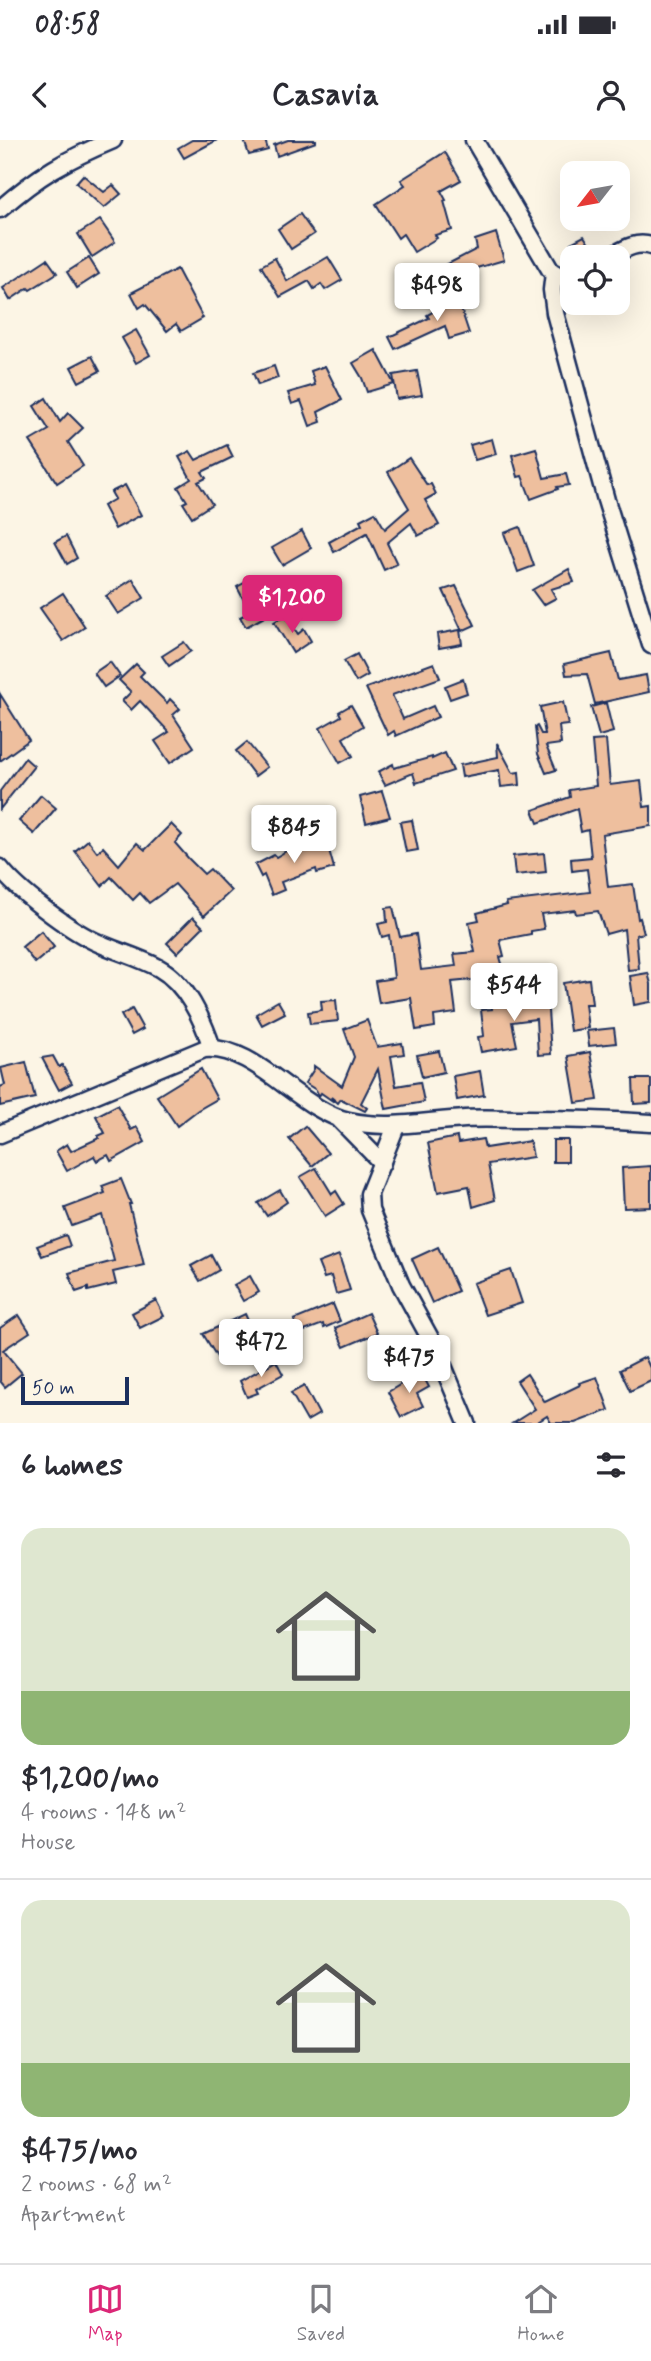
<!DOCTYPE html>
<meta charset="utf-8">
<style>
body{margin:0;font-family:Mynerve,sans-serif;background:#f7f7f7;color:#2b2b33;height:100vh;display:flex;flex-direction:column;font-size:26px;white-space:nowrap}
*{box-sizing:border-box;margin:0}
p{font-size:23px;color:#7c7c81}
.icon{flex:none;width:38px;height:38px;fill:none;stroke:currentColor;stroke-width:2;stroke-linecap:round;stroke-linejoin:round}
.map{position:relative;height:1283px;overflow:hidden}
.sheet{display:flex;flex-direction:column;background:#fff;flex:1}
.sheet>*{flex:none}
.needle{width:46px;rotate:239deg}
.controls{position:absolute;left:560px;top:21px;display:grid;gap:14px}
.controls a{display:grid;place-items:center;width:70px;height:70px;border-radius:14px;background:#fff;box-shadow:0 7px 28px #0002;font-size:35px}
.scale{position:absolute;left:21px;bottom:18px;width:108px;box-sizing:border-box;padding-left:7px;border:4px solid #1b2f5e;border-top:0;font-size:19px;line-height:24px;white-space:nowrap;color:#1b2f5e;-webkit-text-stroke:5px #fcf5e5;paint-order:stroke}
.price{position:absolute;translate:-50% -60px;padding:0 16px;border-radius:7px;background:#fff;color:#222;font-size:23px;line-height:46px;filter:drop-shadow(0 2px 4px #0008)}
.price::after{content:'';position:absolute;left:50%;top:42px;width:21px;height:16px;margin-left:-10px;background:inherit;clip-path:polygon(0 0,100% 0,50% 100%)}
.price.on{background:#db2777;color:#fff}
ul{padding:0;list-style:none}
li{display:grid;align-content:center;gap:14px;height:371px;padding:0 21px}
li+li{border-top:2px solid #e1e1e2}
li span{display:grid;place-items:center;height:217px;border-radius:21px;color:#555}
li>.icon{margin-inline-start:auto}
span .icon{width:126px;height:126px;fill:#fffc;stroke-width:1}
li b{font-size:30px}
h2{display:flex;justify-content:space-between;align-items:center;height:84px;padding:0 21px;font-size:30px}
.status{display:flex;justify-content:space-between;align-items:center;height:49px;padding:0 35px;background:#fff;direction:ltr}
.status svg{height:19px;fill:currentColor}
header{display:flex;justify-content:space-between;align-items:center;height:91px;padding:0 21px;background:#fff;font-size:32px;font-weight:800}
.tab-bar{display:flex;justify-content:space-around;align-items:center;height:98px;border-top:2px solid #e1e1e2;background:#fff;font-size:19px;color:#7c7c81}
.tab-bar a{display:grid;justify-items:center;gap:4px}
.tab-bar .on{color:#db2777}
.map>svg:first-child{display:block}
.building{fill:#eebf9e;stroke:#1b2f5e;stroke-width:2}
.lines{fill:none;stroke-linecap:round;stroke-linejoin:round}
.minor-casing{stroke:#1b2f5e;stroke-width:21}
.minor{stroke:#fcf5e5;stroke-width:16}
</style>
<div class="status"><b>08:58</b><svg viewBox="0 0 49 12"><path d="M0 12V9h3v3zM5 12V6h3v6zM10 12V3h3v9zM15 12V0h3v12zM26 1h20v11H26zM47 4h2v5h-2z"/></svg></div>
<header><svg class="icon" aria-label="back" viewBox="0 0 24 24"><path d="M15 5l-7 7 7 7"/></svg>Casavia<svg class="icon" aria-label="person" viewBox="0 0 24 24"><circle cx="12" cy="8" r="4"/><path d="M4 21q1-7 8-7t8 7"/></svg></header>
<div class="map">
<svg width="651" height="1283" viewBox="0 0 651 1283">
<rect width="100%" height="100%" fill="#fcf5e5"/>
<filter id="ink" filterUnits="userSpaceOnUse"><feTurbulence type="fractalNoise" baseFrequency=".0143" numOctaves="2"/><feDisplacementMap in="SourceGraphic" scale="14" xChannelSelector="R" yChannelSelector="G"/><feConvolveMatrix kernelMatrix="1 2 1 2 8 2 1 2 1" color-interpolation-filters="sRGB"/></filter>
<g filter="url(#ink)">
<g class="building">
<path d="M 192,0 L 217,0 L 184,18 L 178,8 Z"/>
<path d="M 244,0 L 265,0 L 268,10 L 249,15 Z"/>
<path d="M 288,0 L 316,0 L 316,2 L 277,16 L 274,5 Z"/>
<path d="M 445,12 L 461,40 L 441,51 L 446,60 L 444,61 L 452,90 L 435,95 L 437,98 L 414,112 L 403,94 L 398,98 L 376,64 L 405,45 L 401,40 Z"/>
<path d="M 83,35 L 104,52 L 113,45 L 121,54 L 104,68 L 76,43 Z"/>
<path d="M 300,74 L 314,94 L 291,109 L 278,89 Z"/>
<path d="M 100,80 L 115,102 L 92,117 L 78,94 Z"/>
<path d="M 496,93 L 504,120 L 473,129 L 476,133 L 453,146 L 442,127 L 477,109 L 475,100 Z"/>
<path d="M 584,96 L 597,117 L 579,117 L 571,103 Z"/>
<path d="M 328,117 L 342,140 L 325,150 L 321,144 L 314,149 L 309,141 L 280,157 L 261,126 L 275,118 L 287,141 Z"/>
<path d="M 89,118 L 99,134 L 77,148 L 67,132 Z"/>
<path d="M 47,119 L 57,133 L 30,150 L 28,148 L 10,160 L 3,148 Z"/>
<path d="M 177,129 L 203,178 L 181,191 L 176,184 L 167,191 L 145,164 L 139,168 L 131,153 Z"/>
<path d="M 467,153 L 473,162 L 461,169 L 469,193 L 449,199 L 445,186 L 395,209 L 389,197 L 429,178 L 427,175 Z"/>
<path d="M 136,190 L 150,215 L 136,223 L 122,198 Z"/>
<path d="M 376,210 L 394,244 L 367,252 L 362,238 L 353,223 Z"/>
<path d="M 92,216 L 100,231 L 79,242 L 71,227 Z"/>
<path d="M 274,226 L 278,238 L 258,245 L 253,233 Z"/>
<path d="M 325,226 L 342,260 L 318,272 L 321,282 L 310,286 L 301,261 L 292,264 L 288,253 L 315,245 L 311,231 Z"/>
<path d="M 417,231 L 422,255 L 397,259 L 393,235 Z"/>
<path d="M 46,258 L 60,282 L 68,273 L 83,288 L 68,302 L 83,326 L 57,343 L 30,301 L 49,290 L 34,266 Z"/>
<path d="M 492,299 L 496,314 L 475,320 L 470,305 Z"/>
<path d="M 227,305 L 233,317 L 202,332 L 206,338 L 198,342 L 212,364 L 192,377 L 183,363 L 187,361 L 178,347 L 191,339 L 179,317 L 190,311 L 196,320 Z"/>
<path d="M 536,308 L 544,338 L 566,334 L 569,345 L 557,347 L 558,349 L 531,359 L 522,336 L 518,337 L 512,315 Z"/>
<path d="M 409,318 L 427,345 L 431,344 L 436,354 L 425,360 L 439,385 L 418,396 L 411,383 L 387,403 L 397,424 L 384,430 L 367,393 L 334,412 L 329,402 L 362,384 L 360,380 L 375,372 L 385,389 L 409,368 L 388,332 Z"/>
<path d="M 125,345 L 141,375 L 115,389 L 103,366 L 115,359 L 111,352 Z"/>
<path d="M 520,387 L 534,426 L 518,432 L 504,393 Z"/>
<path d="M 302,391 L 311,408 L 282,425 L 272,408 Z"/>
<path d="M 66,396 L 77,418 L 67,424 L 55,402 Z"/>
<path d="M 569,429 L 574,442 L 551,449 L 556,458 L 543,465 L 532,450 Z"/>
<path d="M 133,439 L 144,458 L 118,474 L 106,456 Z"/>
<path d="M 246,442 L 266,476 L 246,487 L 240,477 L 250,472 L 237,447 Z"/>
<path d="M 456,446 L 475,485 L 462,491 L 443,450 Z"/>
<path d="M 63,453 L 85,487 L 63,501 L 40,468 Z"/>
<path d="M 285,475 L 298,494 L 304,489 L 311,501 L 293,513 L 274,482 Z"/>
<path d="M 460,490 L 462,504 L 439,508 L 437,494 Z"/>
<path d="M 184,502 L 191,511 L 169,526 L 162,516 Z"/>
<path d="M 611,513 L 618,540 L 646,535 L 649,552 L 595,564 L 587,534 L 566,535 L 564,524 Z"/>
<path d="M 357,514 L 368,535 L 356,542 L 344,521 Z"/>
<path d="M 110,522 L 120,536 L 104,547 L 94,533 Z"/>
<path d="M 434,523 L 440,538 L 392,555 L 403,579 L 433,566 L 438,577 L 396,596 L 394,591 L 388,595 L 366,548 Z"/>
<path d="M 136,524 L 144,532 L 140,536 L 167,563 L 170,559 L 180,569 L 173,575 L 194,607 L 170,623 L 155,601 L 169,592 L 140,561 L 131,570 L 122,561 L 131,552 L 119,540 Z"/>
<path d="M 463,539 L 467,553 L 450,559 L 445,546 Z"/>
<path d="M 0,554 L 29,600 L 0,621 Z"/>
<path d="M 563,562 L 568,585 L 559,586 L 561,604 L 546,606 L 556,630 L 546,633 L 538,614 L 535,587 L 537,586 L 541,594 L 545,594 L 540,567 Z"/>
<path d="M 606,563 L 613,592 L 599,596 L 591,567 Z"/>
<path d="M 351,565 L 363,586 L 343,598 L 353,616 L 340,623 L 320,588 L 341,576 L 339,572 Z"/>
<path d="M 606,600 L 610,645 L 641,641 L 644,667 L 651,666 L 651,686 L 602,694 L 608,747 L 633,744 L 638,779 L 640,778 L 644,793 L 636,795 L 639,829 L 628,830 L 624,789 L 606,794 L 598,771 L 576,774 L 575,770 L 541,774 L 544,789 L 531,791 L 531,794 L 500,800 L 504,816 L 500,817 L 503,827 L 472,840 L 452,842 L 456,873 L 434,876 L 435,887 L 416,890 L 411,858 L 379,863 L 375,841 L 394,838 L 389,795 L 382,797 L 378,784 L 387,782 L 386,768 L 393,767 L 400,797 L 416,794 L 421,830 L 456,826 L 454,814 L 475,812 L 469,782 L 479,780 L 477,773 L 507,765 L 506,762 L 590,752 L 587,729 L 572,731 L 571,719 L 591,717 L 588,690 L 581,692 L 577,669 L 538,683 L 533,670 L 570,657 L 569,650 L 596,646 L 592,601 Z"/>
<path d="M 247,602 L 267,627 L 255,636 L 236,611 Z"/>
<path d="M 497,603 L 513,633 L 519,632 L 520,645 L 501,647 L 499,630 L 462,637 L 460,625 L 498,617 Z"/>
<path d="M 445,613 L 453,631 L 416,643 L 413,633 L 385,645 L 378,632 L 393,624 L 394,628 L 432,617 L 432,619 Z"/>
<path d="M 25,618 L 34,626 L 0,669 L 0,651 Z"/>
<path d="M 382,651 L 390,677 L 366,683 L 360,657 Z"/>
<path d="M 41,655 L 56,668 L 34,694 L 19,681 Z"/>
<path d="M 412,680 L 418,710 L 406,712 L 400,682 Z"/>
<path d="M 171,684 L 182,695 L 175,703 L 189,719 L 204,734 L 210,729 L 231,751 L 204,776 L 175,744 L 149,763 L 140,753 L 133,760 L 111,737 L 102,746 L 75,711 L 88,700 L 97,712 L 103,707 L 119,725 L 137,703 L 145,710 Z"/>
<path d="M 327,703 L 334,728 L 317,733 L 316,729 L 281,742 L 284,750 L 272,755 L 264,735 L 261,737 L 255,725 L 274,715 L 276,717 L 298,704 L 302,710 Z"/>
<path d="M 544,713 L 546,732 L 515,735 L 513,716 Z"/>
<path d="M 193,777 L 203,787 L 177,813 L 167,803 Z"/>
<path d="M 41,791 L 54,807 L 35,823 L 22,807 Z"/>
<path d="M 648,833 L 651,844 L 651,862 L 634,865 L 630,836 Z"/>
<path d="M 589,839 L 592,864 L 585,864 L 588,888 L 570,891 L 563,843 Z"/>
<path d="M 512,856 L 512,860 L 547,856 L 551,914 L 538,915 L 536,879 L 512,882 L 517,906 L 481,912 L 478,897 L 484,896 L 481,870 L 492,869 L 491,858 Z"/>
<path d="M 336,860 L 338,881 L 310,884 L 308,872 L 322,870 L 321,861 Z"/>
<path d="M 278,861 L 285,873 L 262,885 L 256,874 Z"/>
<path d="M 132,869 L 143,889 L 132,895 L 121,875 Z"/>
<path d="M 367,880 L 377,907 L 402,903 L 404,914 L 391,916 L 396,946 L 420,942 L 424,962 L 386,969 L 378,929 L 361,963 L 367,968 L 365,971 L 341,959 L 338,963 L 331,957 L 334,962 L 321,953 L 319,956 L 316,950 L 305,943 L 314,929 L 314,926 L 342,946 L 354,917 L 344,889 Z"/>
<path d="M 614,888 L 616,903 L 589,906 L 587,891 Z"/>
<path d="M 439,911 L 444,932 L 422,937 L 417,915 Z"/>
<path d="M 590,912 L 598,960 L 576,963 L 568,916 Z"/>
<path d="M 53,916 L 59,927 L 62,925 L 72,943 L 59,950 L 42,918 Z"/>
<path d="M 26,922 L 35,958 L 0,966 L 0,947 L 5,945 L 1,928 Z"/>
<path d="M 201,929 L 217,959 L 198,970 L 177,986 L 157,956 Z"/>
<path d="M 480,931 L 484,955 L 457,960 L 453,936 Z"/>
<path d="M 633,939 L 651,939 L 651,963 L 634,964 Z"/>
<path d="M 117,965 L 131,990 L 137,987 L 145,1002 L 111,1021 L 108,1015 L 97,1021 L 94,1016 L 67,1031 L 56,1011 L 67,1004 L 71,1011 L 99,998 L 98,996 L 105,993 L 96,976 Z"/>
<path d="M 305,986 L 328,1013 L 312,1026 L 289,999 Z"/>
<path d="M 457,997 L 458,1003 L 483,999 L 485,1008 L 530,1001 L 533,1017 L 488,1024 L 495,1060 L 473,1067 L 469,1046 L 438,1052 L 428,1003 Z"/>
<rect x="553" y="1000" width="15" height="22"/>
<path d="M 651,1026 L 651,1067 L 624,1068 L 622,1028 Z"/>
<path d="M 316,1028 L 332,1054 L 336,1051 L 344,1064 L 325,1076 L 300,1037 Z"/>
<path d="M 121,1039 L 131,1064 L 129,1064 L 144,1125 L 113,1132 L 116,1144 L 88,1151 L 88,1148 L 76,1152 L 69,1133 L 114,1121 L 102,1075 L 72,1086 L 65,1068 L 105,1053 L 102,1046 Z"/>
<path d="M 280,1050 L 287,1062 L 267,1076 L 258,1063 Z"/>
<path d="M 66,1095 L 70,1106 L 42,1116 L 37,1106 Z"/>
<path d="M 438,1107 L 458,1151 L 432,1163 L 412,1119 Z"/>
<path d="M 211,1115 L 219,1130 L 200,1141 L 191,1126 Z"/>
<path d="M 339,1115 L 350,1150 L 336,1154 L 331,1136 L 324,1138 L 318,1123 Z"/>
<path d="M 511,1130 L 522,1163 L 485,1175 L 473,1143 Z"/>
<path d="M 250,1136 L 259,1152 L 243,1161 L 234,1145 Z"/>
<path d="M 156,1160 L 164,1176 L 140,1188 L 132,1173 Z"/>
<path d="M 333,1164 L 340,1181 L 324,1188 L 323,1184 L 299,1193 L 294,1180 Z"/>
<path d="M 368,1173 L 377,1193 L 344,1207 L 335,1188 Z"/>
<path d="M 245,1174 L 250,1185 L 230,1195 L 238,1212 L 220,1222 L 203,1194 Z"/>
<path d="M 19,1175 L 30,1192 L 3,1210 L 22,1233 L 5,1247 L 0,1241 L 0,1188 Z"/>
<path d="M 645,1217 L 651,1230 L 651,1241 L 630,1251 L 620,1230 Z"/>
<path d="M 276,1221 L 283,1234 L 256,1249 L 258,1253 L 247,1257 L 240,1241 Z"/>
<path d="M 421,1232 L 429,1247 L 417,1254 L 423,1266 L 401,1277 L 388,1252 Z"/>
<path d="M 527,1234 L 545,1262 L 580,1245 L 579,1243 L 597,1237 L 609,1270 L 575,1283 L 551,1283 L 547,1276 L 536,1283 L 513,1283 L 535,1269 L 517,1241 Z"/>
<path d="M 304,1246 L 319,1274 L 307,1281 L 291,1253 Z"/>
</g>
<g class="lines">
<defs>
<g id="minor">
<path d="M 474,0 L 551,131 L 562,137 L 572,136"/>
<path d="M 0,69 C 39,35 65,20 113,0"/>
<path d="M 610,117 C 623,110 635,101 651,106"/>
<path d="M 554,133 L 552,150 L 555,173 L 606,360 L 651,505"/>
<path d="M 0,728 C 19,752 67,788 94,801 C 115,811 139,817 159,828 C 186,843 203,880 212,908"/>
<path d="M 340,980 L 382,1023"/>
<path d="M 396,986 L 369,1054 L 370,1070 L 401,1145 L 436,1209 L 467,1283"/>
<path d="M 0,994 L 204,909 C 255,904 300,971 349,981 C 388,990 426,981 465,979 C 484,978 504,979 524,979 C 566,979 608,980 651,983"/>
</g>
</defs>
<use href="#minor" class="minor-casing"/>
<use href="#minor" class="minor"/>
</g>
</g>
</svg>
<div class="controls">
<a><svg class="needle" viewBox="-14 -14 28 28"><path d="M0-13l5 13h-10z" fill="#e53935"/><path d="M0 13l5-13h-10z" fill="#7c7c81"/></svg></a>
<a><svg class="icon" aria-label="locate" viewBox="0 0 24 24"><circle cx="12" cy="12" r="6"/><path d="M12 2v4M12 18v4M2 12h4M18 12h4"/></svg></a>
</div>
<div class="scale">50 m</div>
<b class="price" style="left:437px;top:183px">$498</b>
<b class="price on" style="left:292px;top:495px">$1,200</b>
<b class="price" style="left:294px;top:725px">$845</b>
<b class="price" style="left:514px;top:883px">$544</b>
<b class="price" style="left:261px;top:1239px">$472</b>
<b class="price" style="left:409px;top:1255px">$475</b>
</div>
<section class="sheet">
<h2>6 homes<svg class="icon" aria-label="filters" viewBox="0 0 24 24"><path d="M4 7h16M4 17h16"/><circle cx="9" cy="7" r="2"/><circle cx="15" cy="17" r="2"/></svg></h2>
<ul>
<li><span style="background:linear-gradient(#dfe7d0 75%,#8fb573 0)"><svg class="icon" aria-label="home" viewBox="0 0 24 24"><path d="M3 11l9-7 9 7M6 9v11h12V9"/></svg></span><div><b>$1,200/mo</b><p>4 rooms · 148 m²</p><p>House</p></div></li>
<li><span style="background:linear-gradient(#dfe7d0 75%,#8fb573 0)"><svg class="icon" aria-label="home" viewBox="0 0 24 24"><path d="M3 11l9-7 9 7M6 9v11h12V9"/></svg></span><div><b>$475/mo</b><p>2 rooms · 68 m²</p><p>Apartment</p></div></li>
</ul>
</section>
<nav class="tab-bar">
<a class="on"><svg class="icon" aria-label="map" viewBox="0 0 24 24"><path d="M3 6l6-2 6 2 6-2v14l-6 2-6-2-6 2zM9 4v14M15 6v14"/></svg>Map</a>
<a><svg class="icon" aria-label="saved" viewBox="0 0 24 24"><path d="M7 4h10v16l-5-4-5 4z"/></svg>Saved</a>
<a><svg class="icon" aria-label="home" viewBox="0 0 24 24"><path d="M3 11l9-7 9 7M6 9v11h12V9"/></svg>Home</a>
</nav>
